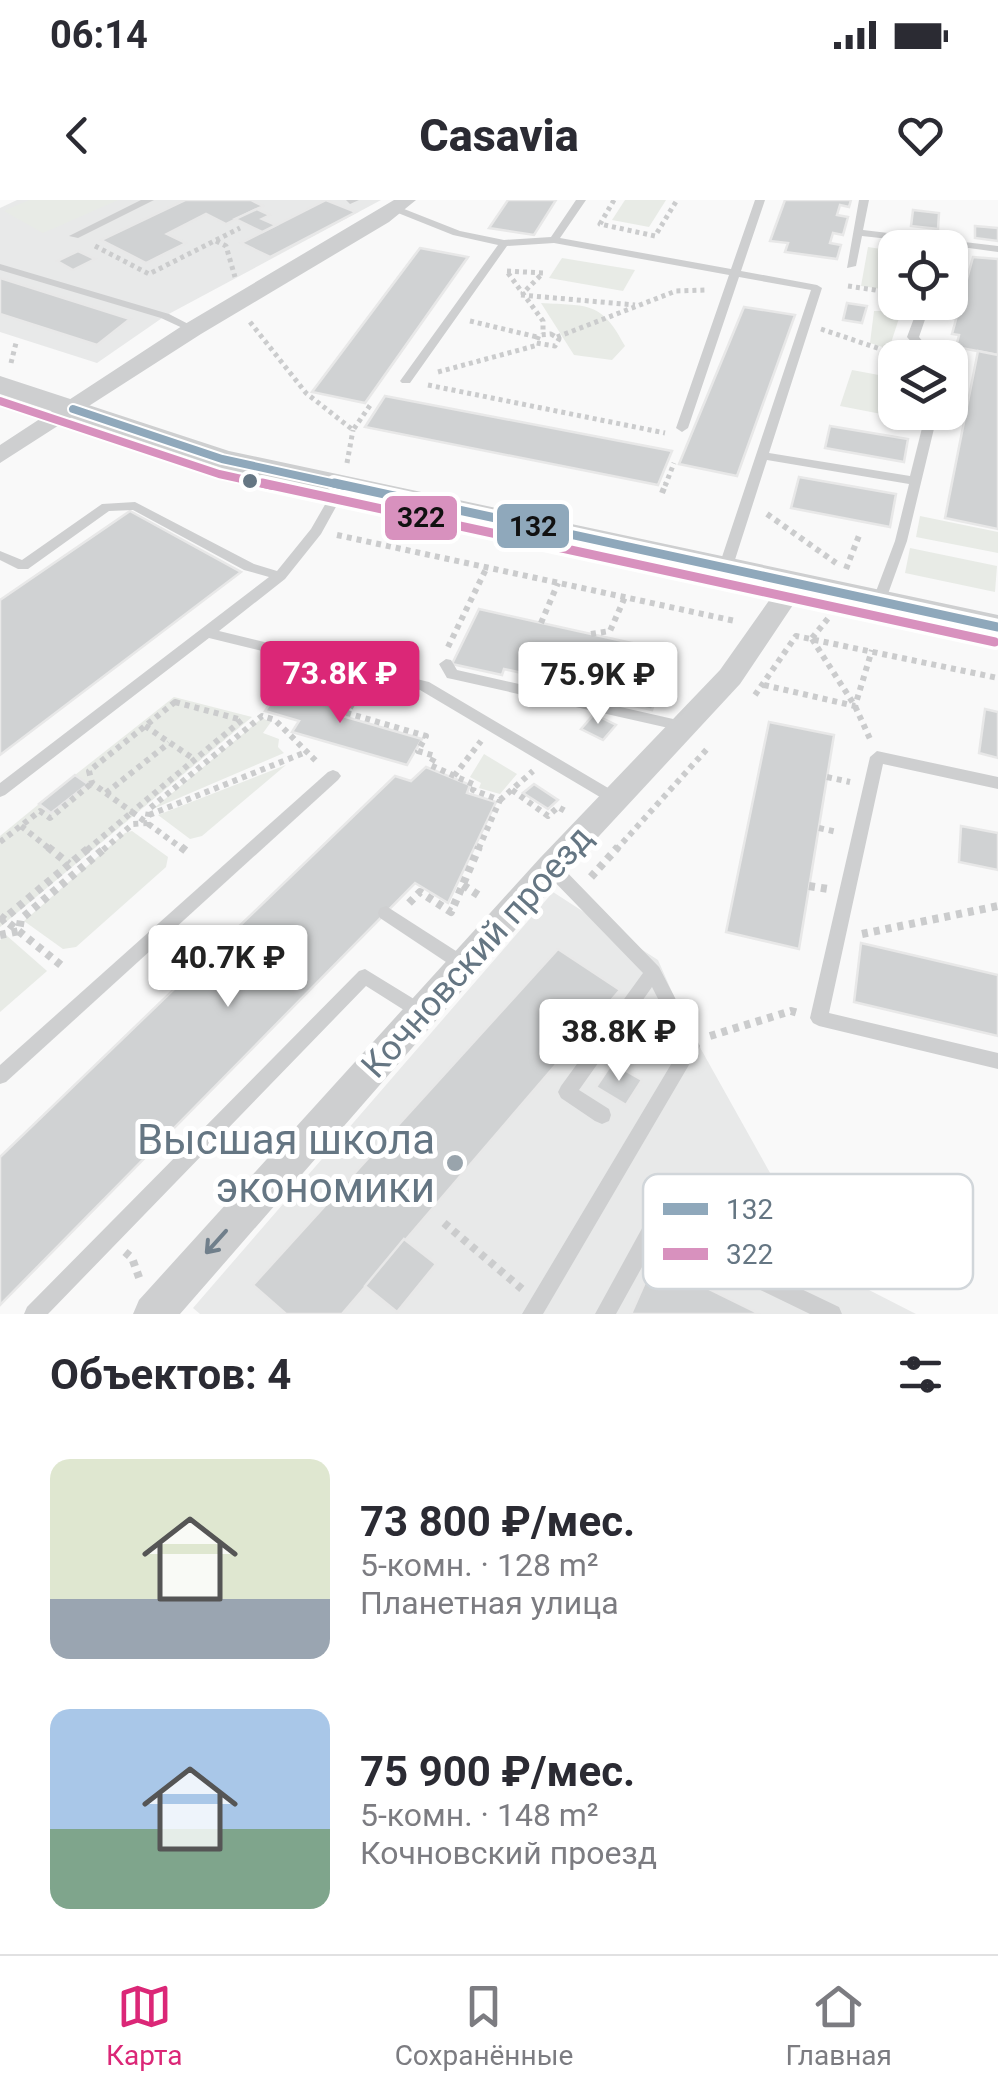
<!DOCTYPE html>
<html lang="ru">
<meta charset="utf-8">
<style>
body{margin:0;font-family:Roboto,sans-serif;background:#f7f7f7;color:#2b2b33;height:100vh;display:flex;flex-direction:column;font-size:38px;white-space:nowrap}
*{box-sizing:border-box;margin:0}
p{font-size:32px;color:#7c7c81}
.icon{flex:none;width:55px;height:55px;fill:none;stroke:currentColor;stroke-width:2;stroke-linecap:round;stroke-linejoin:round}
.map{position:relative;height:1114px;overflow:hidden}
.drawer{display:flex;flex-direction:column;background:#fff;flex:1}
.drawer>*{flex:none}
.tools{position:absolute;left:878px;top:30px;display:grid;gap:20px}
.tools a{display:grid;place-items:center;width:90px;height:90px;border-radius:20px;background:#fff;box-shadow:0 2px 8px #0004;font-size:50px}
.price{position:absolute;translate:-50% -85px;padding:0 22px;border-radius:10px;background:#fff;color:#222;font-size:32px;line-height:65px;filter:drop-shadow(0 2px 5px #0008)}
.price::after{content:'';position:absolute;left:50%;top:60px;width:30px;height:22px;margin-left:-15px;background:inherit;clip-path:polygon(0 0,100% 0,50% 100%)}
.price.on{background:#db2777;color:#fff}
ul{padding:0;list-style:none}
li{display:flex;align-items:center;gap:30px;height:250px;padding:0 50px}
li span{display:grid;place-items:center;flex:none;width:280px;height:200px;border-radius:20px;color:#555}
li>.icon{margin-inline-start:auto}
span .icon{width:120px;height:120px;fill:#fffc;stroke-width:1}
li b{font-size:42px}
h2{display:flex;justify-content:space-between;align-items:center;height:120px;padding:0 50px;font-size:42px}
.status{display:flex;justify-content:space-between;align-items:center;height:70px;padding:0 50px;background:#fff;direction:ltr}
.status svg{height:28px;fill:currentColor}
header{display:flex;justify-content:space-between;align-items:center;height:130px;padding:0 50px;background:#fff;font-size:45px;font-weight:800}
.menu{display:flex;justify-content:space-around;align-items:center;height:140px;border-top:2px solid #e1e1e2;background:#fff;font-size:28px;color:#7c7c81}
.menu a{display:grid;justify-items:center;gap:5px}
.menu .on{color:#db2777}
.map>svg:first-child{display:block}
.built{fill:#e8e9e9}
.green{fill:#e8ebe6}
.building{fill:#d0d2d3;stroke:#e8e8e8;stroke-width:2.5}
.lines{fill:none;stroke-linecap:round;stroke-linejoin:round}
.path-far2{stroke:#cbcccd;stroke-width:5;stroke-dasharray:4 4;stroke-linecap:butt}
.path-far1{stroke:#cbcccd;stroke-width:6;stroke-dasharray:5 5;stroke-linecap:butt}
.path{stroke:#cbcccd;stroke-width:8;stroke-dasharray:6 6;stroke-linecap:butt}
.service{fill:#cecfd0;fill-rule:evenodd}
.minor{fill:#cecfd0;fill-rule:evenodd}
.tertiary{fill:#cecfd0;fill-rule:evenodd}
.bus-1-far1-casing{stroke:#fff;stroke-width:12}
.bus-1-casing{stroke:#fff;stroke-width:16}
.bus-2-far1-casing{stroke:#fff;stroke-width:12}
.bus-2-casing{stroke:#fff;stroke-width:16}
.bus-1-far1{stroke:#8fa8bb;stroke-width:8}
.bus-1{stroke:#8fa8bb;stroke-width:9}
.bus-2-far1{stroke:#d891be;stroke-width:8}
.bus-2{stroke:#d891be;stroke-width:9}
.oneway{stroke:#707f8b}
.bus-dot{fill:#657683;stroke:#fff;stroke-width:4}
.poi-dot{fill:#99a4ac;stroke:#fff;stroke-width:4}
.labels{text-anchor:middle;dominant-baseline:central;stroke-width:10;stroke-linejoin:round;paint-order:stroke}
.street-label{font-size:35px;fill:#657683;stroke:#fff}
.near-poi-label{font-size:42px;fill:#657683;stroke:#fff;text-anchor:end}
.key{fill:#fff;stroke:#d1d6da;stroke-width:2.5}
.key-label{font-size:28px;fill:#657683}
.line-badge{stroke:#fff;stroke-width:4}
.pale-badge-label{font-size:28px;text-anchor:middle;font-weight:bold;fill:#111}
</style>
<div class="status"><b>06:14</b><svg viewBox="0 0 49 12"><path d="M0 12V9h3v3zM5 12V6h3v6zM10 12V3h3v9zM15 12V0h3v12zM26 1h20v11H26zM47 4h2v5h-2z"/></svg></div>
<header><svg class="icon" aria-label="back" viewBox="0 0 24 24"><path d="M15 5l-7 7 7 7"/></svg>Casavia<svg class="icon" aria-label="heart" viewBox="0 0 24 24"><path d="M12 20l-8-8c-3-5 5-10 8-4 3-6 11-1 8 4z"/></svg></header>
<div class="map">
<svg width="998" height="1114" viewBox="0 0 998 1114">
<rect width="100%" height="100%" fill="#f9f9f9"/>
<g class="built">
<path d="M 17,0 L 381,0 L 165,116 L 97,163 L 0,132 L 0,8 Z"/>
<path d="M 553,692 L 658,760 L 683,817 L 822,1066 L 916,1114 L 200,1114 L 193,1108 Z"/>
</g>
<g class="green">
<path d="M 29,0 L 118,0 L 43,33 L 4,11 Z"/>
<path d="M 625,0 L 666,0 L 649,27 L 612,20 Z"/>
<path d="M 868,47 L 895,51 L 895,91 L 861,86 Z"/>
<path d="M 562,58 L 635,70 L 623,91 L 549,78 Z"/>
<path d="M 895,96 L 895,102 L 904,103 L 889,149 L 870,143 L 874,111 L 890,111 Z"/>
<path d="M 541,103 C 589,106 601,101 625,146 L 612,160 L 574,155 Z"/>
<path d="M 852,170 L 895,178 L 895,212 L 904,213 L 902,218 L 840,206 Z"/>
<path d="M 920,316 L 998,332 L 998,353 L 916,337 Z"/>
<path d="M 910,348 L 997,366 L 995,392 L 905,373 Z"/>
<path d="M 174,497 L 252,517 L 0,727 L 0,636 L 39,604 L 52,612 L 87,584 L 75,575 Z"/>
<path d="M 262,518 L 271,522 L 263,533 L 279,539 L 278,547 L 284,553 L 153,609 Z"/>
<path d="M 484,554 L 517,574 L 500,594 L 479,588 L 481,583 L 470,577 Z"/>
<path d="M 286,565 L 202,636 L 190,639 L 158,615 Z"/>
<path d="M 132,631 L 168,657 L 166,667 L 76,747 L 63,749 L 24,721 L 125,633 Z"/>
<path d="M 6,735 L 47,771 L 0,812 L 0,740 Z"/>
</g>
<g class="building">
<path d="M 185,0 L 251,0 L 263,6 L 226,24 L 206,14 L 167,34 L 186,43 L 146,63 L 101,40 Z"/>
<path d="M 326,0 L 356,12 L 270,57 L 241,43 Z"/>
<path d="M 508,0 L 556,0 L 534,35 L 489,28 Z"/>
<path d="M 785,0 L 851,0 L 849,7 L 840,5 L 837,15 L 848,17 L 843,35 L 833,33 L 830,43 L 841,45 L 837,59 L 785,52 L 788,43 L 770,41 Z"/>
<path d="M 257,9 L 270,15 L 262,19 L 276,25 L 262,32 L 235,19 Z"/>
<path d="M 913,10 L 939,13 L 938,29 L 911,26 Z"/>
<path d="M 975,26 L 998,28 L 998,41 L 975,38 Z"/>
<path d="M 420,48 L 468,57 L 365,203 L 312,192 Z"/>
<path d="M 78,51 L 95,59 L 73,70 L 57,61 Z"/>
<path d="M 973,57 L 998,59 L 998,155 L 956,147 L 959,135 L 952,134 Z"/>
<path d="M 0,78 L 130,119 L 97,145 L 0,114 Z"/>
<path d="M 847,103 L 867,106 L 862,123 L 843,120 Z"/>
<path d="M 744,107 L 795,115 L 737,276 L 679,264 Z"/>
<path d="M 978,151 L 998,155 L 998,329 L 945,318 Z"/>
<path d="M 385,196 L 672,251 L 658,285 L 365,227 Z"/>
<path d="M 830,226 L 908,239 L 904,262 L 825,248 Z"/>
<path d="M 799,277 L 896,294 L 890,327 L 791,308 Z"/>
<path d="M 130,311 L 241,372 L 0,555 L 0,400 Z"/>
<path d="M 479,409 L 672,452 L 652,510 L 600,498 L 602,491 L 504,469 L 502,475 L 452,464 Z"/>
<path d="M 282,485 L 347,503 L 339,515 L 422,539 L 407,565 L 292,532 L 299,521 L 265,511 Z"/>
<path d="M 985,509 L 998,512 L 998,558 L 979,553 Z"/>
<path d="M 594,514 L 616,525 L 603,540 L 581,529 Z"/>
<path d="M 769,522 L 834,535 L 799,749 L 726,732 Z"/>
<path d="M 426,567 L 470,585 L 467,593 L 496,602 L 448,703 L 415,683 L 0,1105 L 0,957 L 395,576 L 411,581 Z"/>
<path d="M 75,575 L 88,584 L 51,613 L 39,604 Z"/>
<path d="M 534,584 L 558,600 L 548,609 L 523,593 Z"/>
<path d="M 961,626 L 998,633 L 998,670 L 959,662 Z"/>
<path d="M 861,743 L 998,775 L 998,836 L 854,802 Z"/>
<path d="M 558,749 L 620,790 L 342,1114 L 286,1114 L 253,1085 Z"/>
<path d="M 612,863 L 642,880 L 626,905 L 596,887 Z"/>
<path d="M 404,1039 L 436,1064 L 397,1112 L 365,1086 Z"/>
<path d="M 654,1062 L 760,1114 L 631,1114 Z"/>
</g>
<g class="lines">
<g class="path-far2">
<path d="M 614,0 L 600,24 L 655,36 L 677,0"/>
<path d="M 216,41 L 226,46 L 235,77"/>
<path d="M 95,46 L 149,74 L 240,28"/>
<path d="M 507,71 L 543,73 L 522,94"/>
<path d="M 508,73 L 543,121 L 543,134"/>
<path d="M 848,86 L 895,93"/>
<path d="M 521,95 L 635,105"/>
<path d="M 470,121 L 537,137"/>
<path d="M 250,122 L 306,193 L 353,230 L 371,204"/>
<path d="M 821,129 L 904,157"/>
<path d="M 551,134 L 559,139 L 555,146 L 536,143 L 539,135 Z"/>
<path d="M 557,137 L 676,91 L 707,90"/>
<path d="M 11,163 L 16,143"/>
<path d="M 438,172 L 538,145"/>
<path d="M 428,185 L 665,233"/>
<path d="M 347,263 L 353,230"/>
<path d="M 665,286 L 674,263"/>
</g>
<g class="path-far1">
<path d="M 662,293 L 666,283"/>
<path d="M 767,314 L 836,363"/>
<path d="M 337,335 L 735,421"/>
<path d="M 846,369 L 860,333"/>
<path d="M 541,423 L 558,383"/>
<path d="M 591,434 L 610,431 L 625,397"/>
<path d="M 812,438 L 830,416"/>
<path d="M 812,439 L 855,506 L 871,541"/>
<path d="M 448,447 L 487,367"/>
<path d="M 764,485 L 855,506 L 872,450"/>
<path d="M 299,486 L 354,501 L 347,513 L 426,536 L 418,551 L 435,556 L 430,565 L 475,585 L 473,590 L 500,600 L 478,650"/>
<path d="M 755,495 L 796,436 L 998,478"/>
<path d="M 175,502 L 242,520 L 132,612 L 92,583 L 89,571 Z"/>
<path d="M 145,526 L 194,559"/>
<path d="M 454,576 L 481,541"/>
<path d="M 827,577 L 850,582"/>
<path d="M 512,590 L 548,616 L 558,607 L 567,612"/>
<path d="M 106,593 L 169,543"/>
<path d="M 500,600 L 533,571"/>
<path d="M 132,612 L 184,650"/>
<path d="M 149,615 L 306,552"/>
<path d="M 21,626 L 51,650"/>
<path d="M 819,628 L 837,632"/>
<path d="M 0,642 L 40,611 L 50,618 L 92,583"/>
<path d="M 87,650 L 132,612"/>
<path d="M 103,650 L 133,624 L 147,623 L 149,609 L 262,516 L 275,520 L 317,562"/>
<path d="M 616,650 L 707,549"/>
</g>
<g class="path">
<path d="M 48,647 L 69,664"/>
<path d="M 181,647 L 190,654"/>
<path d="M 591,677 L 618,647"/>
<path d="M 463,685 L 483,698"/>
<path d="M 809,686 L 828,689"/>
<path d="M 409,703 L 420,692 L 451,712 L 479,647"/>
<path d="M 0,716 L 62,766"/>
<path d="M 0,722 L 90,647"/>
<path d="M 862,734 L 998,706"/>
<path d="M 0,735 L 19,731 L 21,719 L 106,647"/>
<path d="M 710,836 L 791,811 L 798,813"/>
<path d="M 444,1023 L 522,1089"/>
<path d="M 125,1052 L 132,1058 L 140,1080"/>
</g>
<g class="service">
<path d="M 141,0 L 154,0 L 78,38 L 69,36 Z"/>
<path d="M 346,0 L 359,0 L 350,4 Z"/>
<path d="M 576,0 L 586,0 L 560,38 L 731,69 L 755,0 L 765,0 L 741,71 L 817,85 L 822,88 L 769,253 L 910,276 L 926,212 L 938,212 L 907,341 L 884,405 L 879,407 L 872,402 L 895,341 L 909,284 L 767,260 L 732,369 L 725,373 L 718,369 L 811,90 L 739,77 L 688,228 L 682,232 L 676,228 L 729,75 L 554,43 L 507,46 L 410,183 L 402,183 L 400,181 L 498,45 L 453,35 L 393,11 L 393,7 L 399,7 L 460,31 L 504,40 L 551,37 Z"/>
<path d="M 859,0 L 869,0 L 863,30 L 998,46 L 998,52 L 954,46 L 950,51 L 950,48 L 943,48 L 944,45 L 862,36 L 856,66 L 847,68 Z"/>
<path d="M 0,64 L 169,114 L 198,129 L 189,131 L 161,118 L 0,70 Z"/>
<path d="M 920,102 L 931,102 L 919,137 L 936,158 L 925,158 L 907,137 Z"/>
<path d="M 342,281 L 348,285 L 321,334 L 285,379 L 219,431 L 429,482 L 620,595 L 623,599 L 620,603 L 610,603 L 420,490 L 209,438 L 5,595 L 0,597 L 0,583 L 269,377 L 244,370 L 133,310 L 109,311 L 28,369 L 18,369 L 0,360 L 0,351 L 22,360 L 102,304 L 135,302 L 254,364 L 277,371 L 311,329 L 338,282 Z"/>
<path d="M 446,459 L 451,460 L 457,470 L 682,521 L 689,526 L 682,531 L 452,479 L 447,478 L 439,464 Z"/>
<path d="M 877,551 L 998,577 L 998,589 L 883,564 L 829,813 L 998,853 L 998,869 L 819,826 L 813,823 L 810,818 L 870,557 Z"/>
<path d="M 333,570 L 338,572 L 341,576 L 338,580 L 6,882 L 0,884 L 0,865 L 328,572 Z"/>
<path d="M 551,661 L 557,662 L 659,767 L 700,846 L 543,1114 L 522,1114 L 682,846 L 652,787 L 579,890 L 609,909 L 611,915 L 609,921 L 602,924 L 595,921 L 561,898 L 558,892 L 561,886 L 643,773 L 545,672 L 543,667 L 545,662 Z"/>
<path d="M 386,706 L 470,760 L 472,765 L 470,770 L 464,772 L 458,770 L 380,718 L 378,713 L 380,708 Z"/>
<path d="M 365,769 L 427,807 L 430,812 L 427,817 L 421,820 L 415,817 L 366,786 L 48,1114 L 24,1114 L 27,1107 L 359,771 Z"/>
<path d="M 653,1018 L 839,1107 L 842,1114 L 810,1114 L 657,1040 L 616,1114 L 595,1114 L 646,1021 Z"/>
</g>
<g class="minor">
<path d="M 394,0 L 416,0 L 389,22 L 201,134 L 0,263 L 0,245 L 185,124 Z"/>
<path d="M 794,375 L 803,378 L 807,384 L 740,484 L 562,676 L 180,1114 L 133,1114 L 139,1100 L 540,658 L 720,470 L 785,378 Z"/>
</g>
<path class="tertiary" d="M 0,176 L 229,251 L 998,415 L 998,439 L 222,268 L 0,194 Z"/>
<defs>
<path id="bus-1-far1" d="M 73,209 L 222,259 L 345,286"/>
<path id="bus-1" d="M 334,283 L 998,427"/>
<path id="bus-2-far1" d="M 0,201 L 219,274 L 273,286"/>
<path id="bus-2" d="M 262,283 L 995,442"/>
</defs>
<use href="#bus-1-far1" class="bus-1-far1-casing"/>
<use href="#bus-1" class="bus-1-casing"/>
<use href="#bus-2-far1" class="bus-2-far1-casing"/>
<use href="#bus-2" class="bus-2-casing"/>
<use href="#bus-1-far1" class="bus-1-far1"/>
<use href="#bus-1" class="bus-1"/>
<use href="#bus-2-far1" class="bus-2-far1"/>
<use href="#bus-2" class="bus-2"/>
</g>
<defs><path id="oneway-shaft" d="M-6 0H5M1.5-3L5.5 0L1.5 3" fill="none" stroke-width="1.6" stroke-linecap="round" stroke-linejoin="round" transform="scale(2.5)"/></defs>
<use class="oneway" href="#oneway-shaft" transform="translate(216 1042) rotate(132)"/>
<circle class="bus-dot" cx="250" cy="281" r="9"/>
<circle class="poi-dot" cx="455" cy="963" r="10"/>
<g class="labels">
<g class="street-label">
<text transform="translate(477 752) rotate(-48)">Кочновский проезд</text>
</g>
<g class="near-poi-label">
<text x="435" y="939">Высшая школа<tspan x="435" dy="48">экономики</tspan></text>
</g>
</g>
<rect x="643" y="974" width="330" height="115" rx="15" class="key"/>
<rect x="663" y="1003" width="45" height="12" fill="#8fa8bb"/>
<rect x="663" y="1048" width="45" height="12" fill="#d891be"/>
<g class="key-label">
<text x="726" y="1019">132</text>
<text x="726" y="1064">322</text>
</g>
<g class="line-badge">
<rect x="383" y="294" width="76" height="48" rx="10" fill="#d891be"/>
<rect x="495" y="302" width="76" height="48" rx="10" fill="#8fa8bb"/>
</g>
<g class="pale-badge-label">
<text x="421" y="327">322</text>
<text x="533" y="336">132</text>
</g>
</svg>
<div class="tools">
<a><svg class="icon" aria-label="locate" viewBox="0 0 24 24"><circle cx="12" cy="12" r="6"/><path d="M12 2v4M12 18v4M2 12h4M18 12h4"/></svg></a>
<a><svg class="icon" aria-label="layers" viewBox="0 0 24 24"><path d="M12 4l9 5-9 5-9-5zM3 14l9 5 9-5"/></svg></a>
</div>
<b class="price on" style="left:340px;top:526px">73.8K ₽</b>
<b class="price" style="left:598px;top:527px">75.9K ₽</b>
<b class="price" style="left:228px;top:810px">40.7K ₽</b>
<b class="price" style="left:619px;top:884px">38.8K ₽</b>
</div>
<section class="drawer">
<h2>Объектов: 4<svg class="icon" aria-label="filters" viewBox="0 0 24 24"><path d="M4 7h16M4 17h16"/><circle cx="9" cy="7" r="2"/><circle cx="15" cy="17" r="2"/></svg></h2>
<ul>
<li><span style="background:linear-gradient(#dfe7d0 70%,#9aa5b1 0)"><svg class="icon" aria-label="home" viewBox="0 0 24 24"><path d="M3 11l9-7 9 7M6 9v11h12V9"/></svg></span><div><b>73 800 ₽/мес.</b><p>5-комн. · 128 m²</p><p>Планетная улица</p></div></li>
<li><span style="background:linear-gradient(#a9c7e8 60%,#7fa58c 0)"><svg class="icon" aria-label="home" viewBox="0 0 24 24"><path d="M3 11l9-7 9 7M6 9v11h12V9"/></svg></span><div><b>75 900 ₽/мес.</b><p>5-комн. · 148 m²</p><p>Кочновский проезд</p></div></li>
</ul>
</section>
<nav class="menu">
<a class="on"><svg class="icon" aria-label="map" viewBox="0 0 24 24"><path d="M3 6l6-2 6 2 6-2v14l-6 2-6-2-6 2zM9 4v14M15 6v14"/></svg>Карта</a>
<a><svg class="icon" aria-label="saved" viewBox="0 0 24 24"><path d="M7 4h10v16l-5-4-5 4z"/></svg>Сохранённые</a>
<a><svg class="icon" aria-label="home" viewBox="0 0 24 24"><path d="M3 11l9-7 9 7M6 9v11h12V9"/></svg>Главная</a>
</nav>
